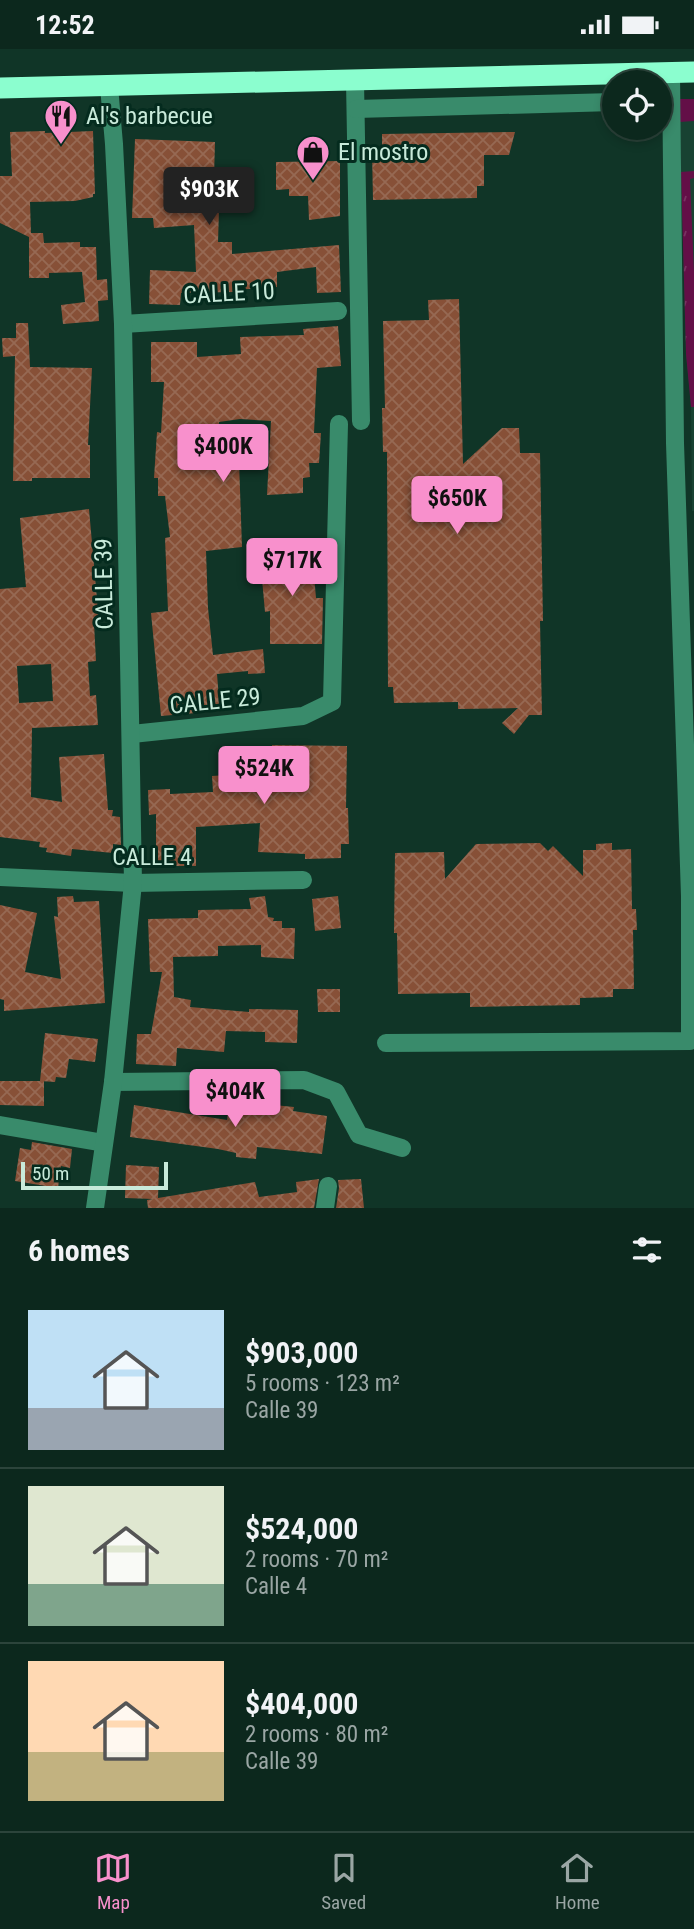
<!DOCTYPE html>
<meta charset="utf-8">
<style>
body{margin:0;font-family:"Roboto Condensed",sans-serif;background:#1a342a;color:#f1f3f6;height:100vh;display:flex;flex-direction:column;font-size:26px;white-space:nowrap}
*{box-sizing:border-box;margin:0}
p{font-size:23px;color:#9aa6a4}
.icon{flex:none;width:38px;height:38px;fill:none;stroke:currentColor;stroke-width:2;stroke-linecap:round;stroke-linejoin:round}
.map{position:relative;height:1159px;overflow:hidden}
.details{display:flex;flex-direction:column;background:#0c281d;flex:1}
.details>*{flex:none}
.buttons{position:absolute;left:602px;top:21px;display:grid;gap:14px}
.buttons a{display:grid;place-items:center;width:70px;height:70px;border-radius:50%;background:#0c281d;box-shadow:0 4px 10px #0003,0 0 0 2px #2c443b;font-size:35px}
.scale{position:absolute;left:21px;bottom:18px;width:147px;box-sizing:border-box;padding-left:7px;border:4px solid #c8eada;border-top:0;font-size:19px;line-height:24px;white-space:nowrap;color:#c8eada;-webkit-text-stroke:5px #042b1e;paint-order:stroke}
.price{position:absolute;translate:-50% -60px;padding:0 16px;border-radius:7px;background:#f890cc;color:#111;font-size:23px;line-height:46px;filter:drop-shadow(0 2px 4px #0008)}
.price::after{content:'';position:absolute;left:50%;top:42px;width:21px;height:16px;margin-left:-10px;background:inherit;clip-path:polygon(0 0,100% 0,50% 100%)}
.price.current{background:#222;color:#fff}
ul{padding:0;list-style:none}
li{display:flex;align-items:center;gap:21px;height:175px;padding:0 28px}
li+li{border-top:2px solid #2c443b}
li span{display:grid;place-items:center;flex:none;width:196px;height:140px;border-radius:0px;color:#555}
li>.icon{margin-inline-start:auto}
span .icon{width:84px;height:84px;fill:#fffc;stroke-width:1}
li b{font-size:30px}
h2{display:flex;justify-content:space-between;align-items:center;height:84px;padding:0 28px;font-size:30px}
.status{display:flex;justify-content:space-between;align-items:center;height:49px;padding:0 35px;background:#0c281d;direction:ltr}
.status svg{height:19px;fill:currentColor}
.tabs{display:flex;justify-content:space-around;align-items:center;height:98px;border-top:2px solid #2c443b;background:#0c281d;font-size:19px;color:#9aa6a4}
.tabs a{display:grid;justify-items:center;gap:4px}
.tabs .current{color:#f890cc}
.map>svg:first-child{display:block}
.built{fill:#184232}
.grass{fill:url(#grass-tufts)}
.building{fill:url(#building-cross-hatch);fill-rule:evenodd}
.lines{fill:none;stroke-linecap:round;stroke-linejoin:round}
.minor{stroke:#398b6b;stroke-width:18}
.highway{stroke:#8bfecf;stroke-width:21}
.labels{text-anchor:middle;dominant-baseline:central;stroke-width:6;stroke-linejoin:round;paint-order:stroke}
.poi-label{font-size:24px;fill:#c8eada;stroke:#042b1e;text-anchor:start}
.street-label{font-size:24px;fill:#c8eada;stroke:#042b1e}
</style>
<div class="status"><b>12:52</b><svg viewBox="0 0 49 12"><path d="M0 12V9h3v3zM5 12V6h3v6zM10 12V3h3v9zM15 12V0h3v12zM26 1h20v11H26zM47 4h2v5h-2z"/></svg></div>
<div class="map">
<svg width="694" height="1159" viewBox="0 0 694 1159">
<defs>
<pattern id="grass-tufts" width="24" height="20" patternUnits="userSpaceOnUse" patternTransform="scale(1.75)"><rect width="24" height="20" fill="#630f47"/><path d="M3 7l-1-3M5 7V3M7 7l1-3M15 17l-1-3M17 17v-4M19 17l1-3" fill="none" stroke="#783261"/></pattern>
<pattern id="building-cross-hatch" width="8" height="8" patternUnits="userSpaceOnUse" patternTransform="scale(1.75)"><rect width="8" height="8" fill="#875037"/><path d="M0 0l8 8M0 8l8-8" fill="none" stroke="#966953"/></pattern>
</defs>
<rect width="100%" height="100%" fill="#103527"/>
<path class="built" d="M 679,50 L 694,50 L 694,462 L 692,462 L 691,355 L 686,305 Z"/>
<g class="grass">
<path d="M 679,50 L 694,50 L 694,72 L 679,73 Z"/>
<path d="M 694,122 L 694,129 L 690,130 L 694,223 L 694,358 L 691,358 L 686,305 L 681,123 Z"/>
</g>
<g class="building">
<path d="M 45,82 L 45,84 L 93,82 L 95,145 L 93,145 L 93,148 L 75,152 L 30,153 L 31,184 L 43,184 L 44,194 L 80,193 L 80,198 L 96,198 L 97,231 L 107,230 L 108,251 L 98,252 L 99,272 L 63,275 L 61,256 L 85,253 L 82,223 L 49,224 L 49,229 L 29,229 L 29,188 L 0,174 L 0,127 L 12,127 L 10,83 Z"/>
<path d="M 515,83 L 509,106 L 484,106 L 484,137 L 477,137 L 477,149 L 373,151 L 372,103 L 382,102 L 382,85 Z"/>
<path d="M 135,90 L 215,93 L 214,128 L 220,128 L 218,193 L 232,193 L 232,205 L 339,196 L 341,243 L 317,244 L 316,218 L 277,223 L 277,238 L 233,241 L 234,243 L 181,244 L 180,256 L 149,255 L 150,221 L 196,223 L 194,176 L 154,179 L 153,169 L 132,169 Z"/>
<path d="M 340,112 L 340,167 L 309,171 L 308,147 L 289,147 L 289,140 L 276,141 L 276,113 Z"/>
<path d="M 459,250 L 463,415 L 502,379 L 519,379 L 520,404 L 540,404 L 543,572 L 540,572 L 542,666 L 529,666 L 514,685 L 502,674 L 518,659 L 458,660 L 458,653 L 394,654 L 393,638 L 388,638 L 387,403 L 383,403 L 382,359 L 385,359 L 383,272 L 429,271 L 428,251 Z"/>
<path d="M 16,274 L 28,274 L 30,318 L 92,319 L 88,396 L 90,396 L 90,429 L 32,429 L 32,432 L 13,432 L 15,307 L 3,308 L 2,289 L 16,289 Z"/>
<path d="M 338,277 L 341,317 L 317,319 L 314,384 L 321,384 L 319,414 L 309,414 L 310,428 L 303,429 L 303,444 L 267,446 L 271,372 L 240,370 L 219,373 L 218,413 L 239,412 L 242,498 L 206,502 L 208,559 L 213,606 L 263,600 L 265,624 L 248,625 L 248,622 L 217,625 L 220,662 L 161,667 L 151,564 L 168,562 L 165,489 L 170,488 L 165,447 L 158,447 L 158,429 L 154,429 L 157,383 L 161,384 L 164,333 L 151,333 L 151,293 L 197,293 L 197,308 L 241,305 L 240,288 L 304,286 L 303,280 Z"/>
<path d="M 89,460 L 99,573 L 94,574 L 96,612 L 88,613 L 90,647 L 96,646 L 98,676 L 32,679 L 31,748 L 62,753 L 59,708 L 104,705 L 108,761 L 113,761 L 112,767 L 120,768 L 121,796 L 113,795 L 113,804 L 72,800 L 71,807 L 46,803 L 47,799 L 39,798 L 40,793 L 0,788 L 0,540 L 26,538 L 20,469 ZM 51,615 L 53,652 L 19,654 L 17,617 Z"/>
<path d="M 279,500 L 280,505 L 312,502 L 316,549 L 323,549 L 322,595 L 270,595 L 270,562 L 265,563 L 261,519 L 263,519 L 264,502 Z"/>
<path d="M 272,696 L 347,697 L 346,759 L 348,759 L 349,795 L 341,795 L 341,809 L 305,810 L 305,805 L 258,803 L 260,774 L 196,778 L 196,817 L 156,817 L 156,765 L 149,766 L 148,741 L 170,740 L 170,745 L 213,743 L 212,727 L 256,724 L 258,700 L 272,701 Z"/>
<path d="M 540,794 L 548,802 L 553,797 L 583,827 L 583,801 L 596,801 L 596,795 L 612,794 L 612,801 L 631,800 L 632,860 L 636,860 L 637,881 L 633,881 L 634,940 L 613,940 L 613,948 L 580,949 L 580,956 L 470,958 L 470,944 L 398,945 L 397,884 L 394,884 L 395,804 L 444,803 L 445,830 L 476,795 Z"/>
<path d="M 73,847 L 74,853 L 99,852 L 105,954 L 4,962 L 4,951 L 0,950 L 0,856 L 37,864 L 25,923 L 61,930 L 54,867 L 58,868 L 57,848 Z"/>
<path d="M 265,847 L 268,868 L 274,869 L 273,872 L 282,872 L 282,879 L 295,879 L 294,910 L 261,908 L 261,896 L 218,897 L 218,907 L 173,908 L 174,948 L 191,951 L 190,958 L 249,963 L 249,960 L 298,961 L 297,994 L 265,993 L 265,983 L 226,982 L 224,1003 L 177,999 L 176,1017 L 136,1015 L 137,985 L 151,985 L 162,923 L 150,923 L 148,870 L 198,869 L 198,861 L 251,860 L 249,849 Z"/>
<path d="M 338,847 L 341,879 L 315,882 L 312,850 Z"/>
<path d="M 317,940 L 340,940 L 340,963 L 318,963 Z"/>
<path d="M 45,984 L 98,990 L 95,1013 L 69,1010 L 66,1029 L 56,1028 L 55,1033 L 40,1032 Z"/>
<path d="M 0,1032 L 44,1032 L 44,1057 L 0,1056 Z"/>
<path d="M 229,1055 L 264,1059 L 264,1055 L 294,1058 L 293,1062 L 327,1067 L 322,1105 L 257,1098 L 256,1110 L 236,1108 L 236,1104 L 218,1100 L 130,1088 L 134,1056 L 227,1071 Z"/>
<path d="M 32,1093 L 72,1100 L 70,1119 L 61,1117 L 58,1139 L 15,1132 L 20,1099 L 31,1101 Z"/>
<path d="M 126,1116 L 159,1118 L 158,1149 L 255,1133 L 259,1148 L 297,1143 L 296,1133 L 319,1130 L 314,1159 L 148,1159 L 147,1151 L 153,1150 L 125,1149 Z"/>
<path d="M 361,1130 L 364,1159 L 336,1159 L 339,1139 L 338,1131 Z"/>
</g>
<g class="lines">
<g class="minor">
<path d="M 355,32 L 361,372"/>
<path d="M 356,60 L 614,53"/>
<path d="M 123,275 L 338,262"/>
<path d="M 132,685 L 303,667 L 332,653 L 339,375"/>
<path d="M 0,828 L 133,834 L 303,831"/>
<path d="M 386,994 L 690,992 L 690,847 L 675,394 L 671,24"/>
<path d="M 113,1033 L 304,1031 L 336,1043 L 359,1086 L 402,1099"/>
<path d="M 0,1076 L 104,1094"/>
<path d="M 95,1159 L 113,1033 L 133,834 L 123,275 L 114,95 L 109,37"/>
<path d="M 325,1159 L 328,1137"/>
</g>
<path class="highway" d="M 0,39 L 694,23"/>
</g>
<defs>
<symbol id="restaurant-pin" viewBox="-11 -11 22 30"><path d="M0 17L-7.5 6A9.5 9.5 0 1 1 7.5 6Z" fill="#f890cc" stroke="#042b1e"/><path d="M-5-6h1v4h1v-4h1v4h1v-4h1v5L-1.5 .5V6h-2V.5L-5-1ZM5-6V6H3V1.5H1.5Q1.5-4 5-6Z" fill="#111"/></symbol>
<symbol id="shop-pin" viewBox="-11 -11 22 30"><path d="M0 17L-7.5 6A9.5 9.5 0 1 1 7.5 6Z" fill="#f890cc" stroke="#042b1e"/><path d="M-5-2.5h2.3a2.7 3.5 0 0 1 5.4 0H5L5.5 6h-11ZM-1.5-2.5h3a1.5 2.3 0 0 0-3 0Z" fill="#111"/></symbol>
</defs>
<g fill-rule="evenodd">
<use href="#restaurant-pin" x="42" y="48" width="38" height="52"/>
<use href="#shop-pin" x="294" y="84" width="38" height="52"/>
</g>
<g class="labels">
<g class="poi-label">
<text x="86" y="67">Al's barbecue</text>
<text x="338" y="103">El mostro</text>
</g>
<g class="street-label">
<text transform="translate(229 244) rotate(-3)">CALLE 10</text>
<text transform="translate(104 535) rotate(-91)">CALLE 39</text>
<text transform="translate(215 652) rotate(-6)">CALLE 29</text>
<text x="152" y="808">CALLE 4</text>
</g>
</g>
</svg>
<div class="buttons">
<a><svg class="icon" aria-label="locate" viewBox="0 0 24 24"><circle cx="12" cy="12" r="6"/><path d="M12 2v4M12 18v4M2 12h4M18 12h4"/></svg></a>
</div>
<div class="scale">50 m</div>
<b class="price current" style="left:209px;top:178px">$903K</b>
<b class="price" style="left:223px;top:435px">$400K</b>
<b class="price" style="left:457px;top:487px">$650K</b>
<b class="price" style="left:292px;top:549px">$717K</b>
<b class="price" style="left:264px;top:757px">$524K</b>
<b class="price" style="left:235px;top:1080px">$404K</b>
</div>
<section class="details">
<h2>6 homes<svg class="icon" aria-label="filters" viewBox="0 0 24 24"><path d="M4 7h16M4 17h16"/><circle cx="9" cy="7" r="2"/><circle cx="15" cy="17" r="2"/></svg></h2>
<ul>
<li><span style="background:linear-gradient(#bfe0f5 70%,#9aa5b1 0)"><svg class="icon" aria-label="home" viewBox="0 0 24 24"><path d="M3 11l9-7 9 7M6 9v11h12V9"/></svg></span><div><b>$903,000</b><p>5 rooms · 123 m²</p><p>Calle 39</p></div></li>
<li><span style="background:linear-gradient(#dfe7d0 70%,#7fa58c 0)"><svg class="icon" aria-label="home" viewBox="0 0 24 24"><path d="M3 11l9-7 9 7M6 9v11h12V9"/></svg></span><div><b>$524,000</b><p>2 rooms · 70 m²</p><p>Calle 4</p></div></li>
<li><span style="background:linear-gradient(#ffd9b3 65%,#c2b280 0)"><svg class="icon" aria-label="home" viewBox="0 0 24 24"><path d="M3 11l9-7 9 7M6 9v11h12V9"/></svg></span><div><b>$404,000</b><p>2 rooms · 80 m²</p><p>Calle 39</p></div></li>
</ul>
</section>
<nav class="tabs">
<a class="current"><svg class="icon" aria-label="map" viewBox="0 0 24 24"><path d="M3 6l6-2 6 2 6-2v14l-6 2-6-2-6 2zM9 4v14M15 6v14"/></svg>Map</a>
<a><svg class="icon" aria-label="saved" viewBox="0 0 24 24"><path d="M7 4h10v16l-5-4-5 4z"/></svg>Saved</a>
<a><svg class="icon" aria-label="home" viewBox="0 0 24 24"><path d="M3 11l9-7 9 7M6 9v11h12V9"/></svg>Home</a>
</nav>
